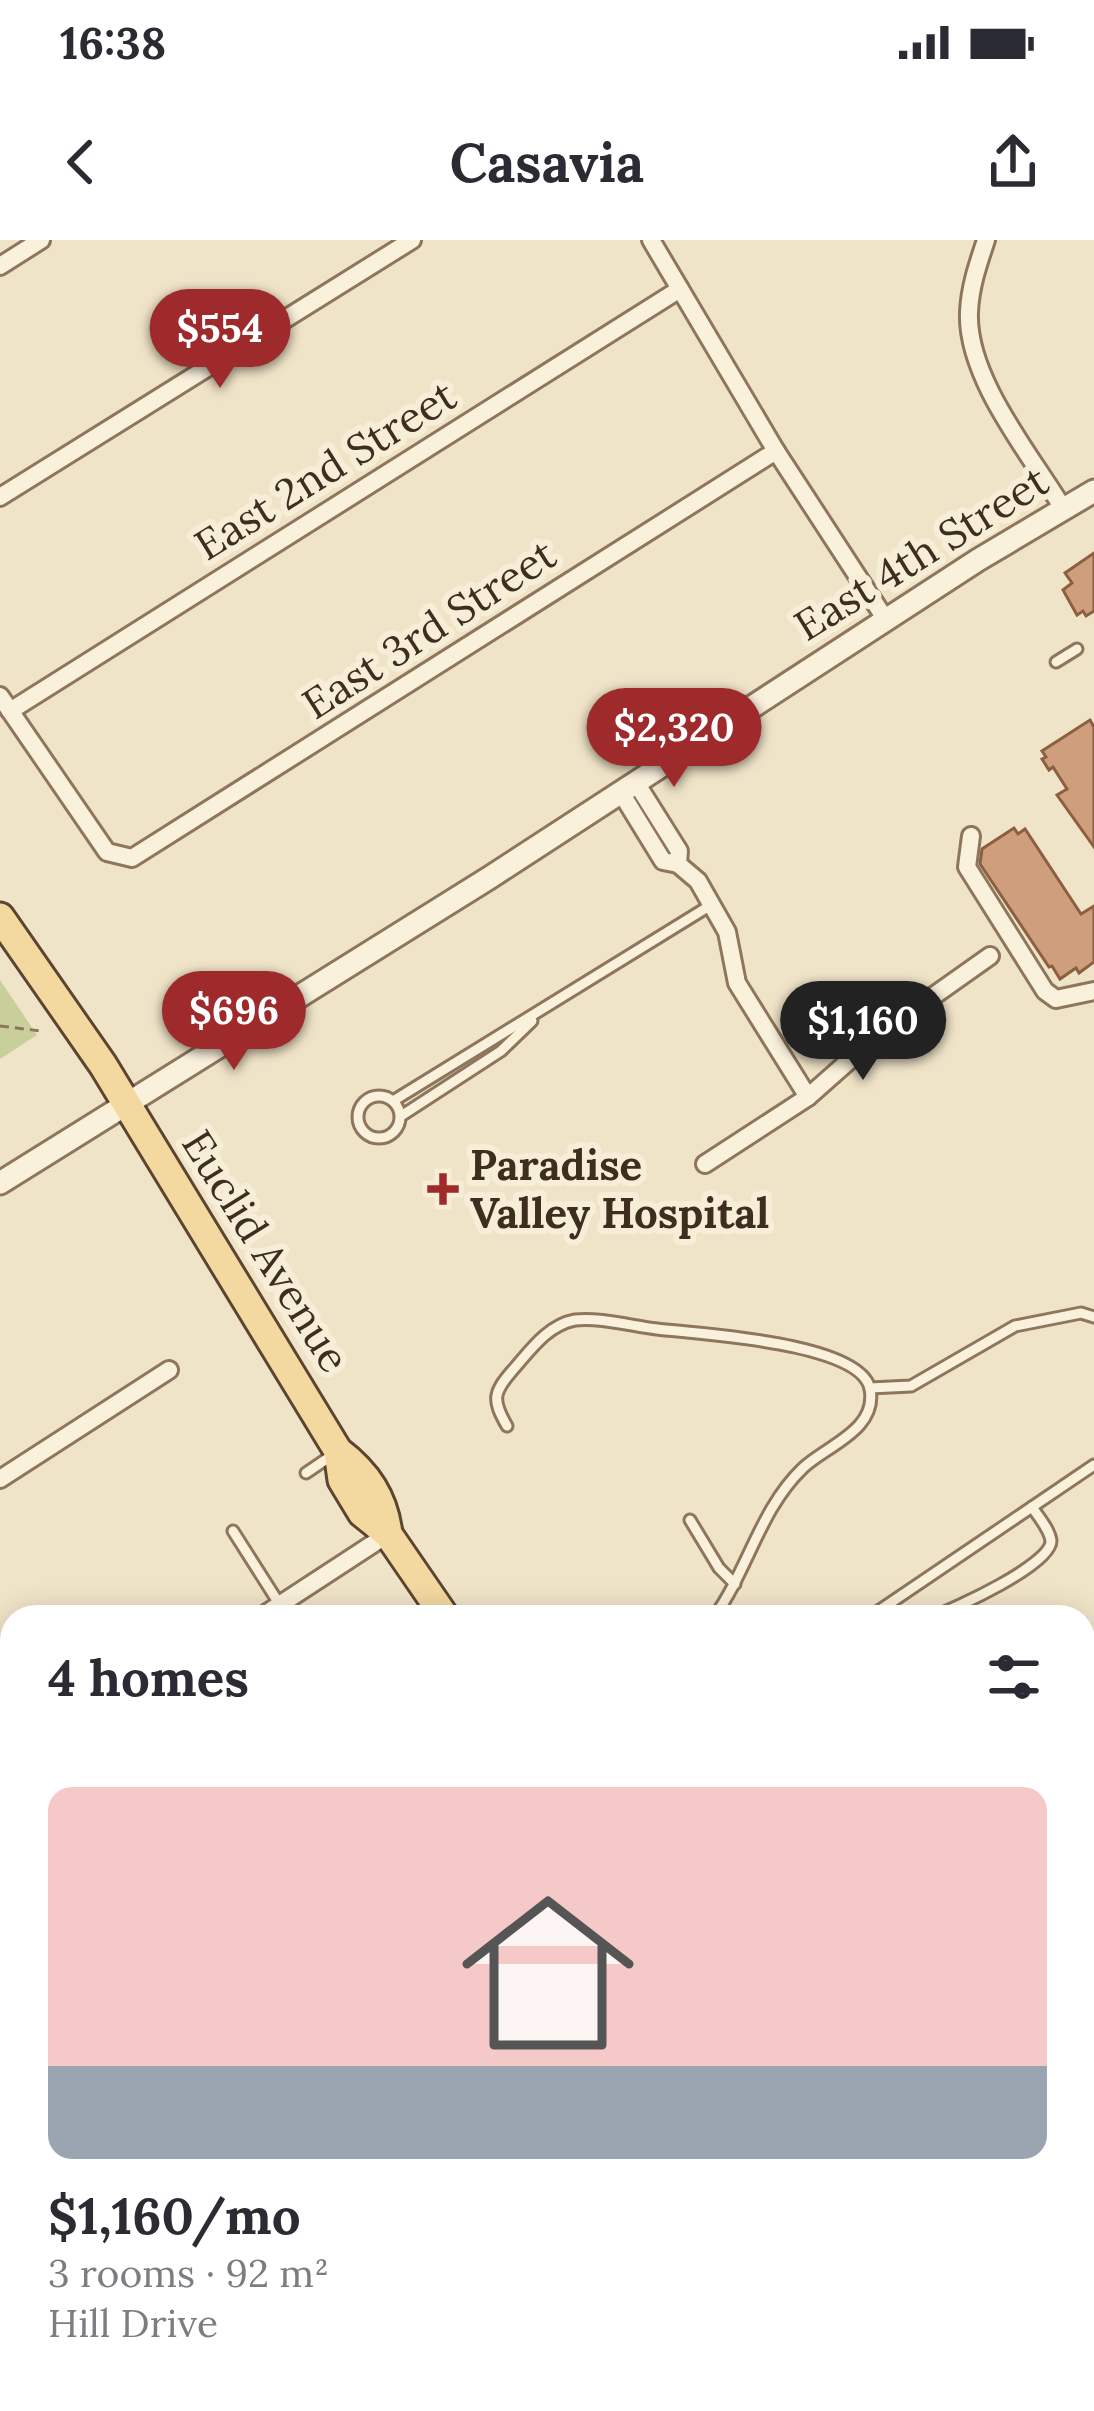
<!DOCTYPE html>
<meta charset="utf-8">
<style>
body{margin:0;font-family:Lora,serif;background:#f7f7f7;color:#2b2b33;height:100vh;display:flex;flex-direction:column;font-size:45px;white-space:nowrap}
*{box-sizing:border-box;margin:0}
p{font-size:39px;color:#7c7c81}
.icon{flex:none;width:66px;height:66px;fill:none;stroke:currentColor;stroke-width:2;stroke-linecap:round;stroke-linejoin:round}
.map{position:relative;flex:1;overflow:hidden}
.details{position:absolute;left:0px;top:1365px;width:1095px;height:807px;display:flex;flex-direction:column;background:#fff;border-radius:36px 36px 0 0;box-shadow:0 6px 30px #0003}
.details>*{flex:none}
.price{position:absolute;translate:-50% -102px;padding:0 27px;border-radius:42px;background:#9e2a2b;color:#fff;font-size:39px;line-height:78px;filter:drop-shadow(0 3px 6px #0008)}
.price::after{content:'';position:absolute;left:50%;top:72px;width:36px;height:27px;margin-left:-18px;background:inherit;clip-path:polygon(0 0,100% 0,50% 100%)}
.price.on{background:#222;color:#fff}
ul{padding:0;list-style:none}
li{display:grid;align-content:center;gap:24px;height:636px;padding:0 48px}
li span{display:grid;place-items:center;height:372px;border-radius:24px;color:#555}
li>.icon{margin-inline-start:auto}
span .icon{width:216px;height:216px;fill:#fffc;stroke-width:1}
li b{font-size:51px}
h2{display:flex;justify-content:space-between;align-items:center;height:144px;padding:0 48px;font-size:51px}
.status{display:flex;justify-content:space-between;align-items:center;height:84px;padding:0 60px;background:#fff;direction:ltr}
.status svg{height:33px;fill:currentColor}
header{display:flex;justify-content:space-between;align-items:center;height:156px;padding:0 48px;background:#fff;font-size:54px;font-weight:700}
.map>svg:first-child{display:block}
.green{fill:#c9cf9b}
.building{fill:#cf9f7d;stroke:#8d5f41;stroke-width:3}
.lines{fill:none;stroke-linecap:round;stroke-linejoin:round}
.service-casing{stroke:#8d765c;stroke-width:15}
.minor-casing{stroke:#8d765c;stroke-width:22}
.tertiary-casing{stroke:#8d765c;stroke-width:27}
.secondary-casing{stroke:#6f573f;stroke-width:30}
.primary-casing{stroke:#5b4430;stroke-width:33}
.path{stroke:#8d765c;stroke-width:3;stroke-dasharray:9 6;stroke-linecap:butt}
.service{stroke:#faf1dc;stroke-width:9}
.minor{stroke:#faf1dc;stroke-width:16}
.tertiary{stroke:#faf1dc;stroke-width:21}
.secondary{stroke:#faf1dc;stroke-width:24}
.primary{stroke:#f3d9a0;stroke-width:27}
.poi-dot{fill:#9e2a2b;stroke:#f7eed8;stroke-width:4.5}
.labels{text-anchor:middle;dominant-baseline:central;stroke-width:12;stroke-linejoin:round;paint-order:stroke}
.street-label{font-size:42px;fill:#3d2e20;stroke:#f7eed8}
.poi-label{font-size:42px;font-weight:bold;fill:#3d2e20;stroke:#f7eed8;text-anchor:start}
</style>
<div class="status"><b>16:38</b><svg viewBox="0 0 49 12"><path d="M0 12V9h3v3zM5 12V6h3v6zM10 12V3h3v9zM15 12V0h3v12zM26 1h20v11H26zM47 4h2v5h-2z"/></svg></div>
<header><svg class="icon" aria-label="back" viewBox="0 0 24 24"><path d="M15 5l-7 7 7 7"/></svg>Casavia<svg class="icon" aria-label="share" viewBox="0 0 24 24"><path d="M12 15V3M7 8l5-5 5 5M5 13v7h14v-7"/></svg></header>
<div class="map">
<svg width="1094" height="2171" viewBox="0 0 1094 2171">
<rect width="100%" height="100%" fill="#f0e4c8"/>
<path class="green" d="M 0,740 L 37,795 L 0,819 Z"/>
<g class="building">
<path d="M 1094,313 L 1094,371 L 1086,376 L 1083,371 L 1077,375 L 1063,350 L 1072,343 L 1065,333 Z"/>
<path d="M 1090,480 L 1094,487 L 1094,607 L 1057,555 L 1067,549 L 1053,527 L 1049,530 L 1042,519 L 1046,517 L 1042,511 Z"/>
<path d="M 1014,588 L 1018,594 L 1025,589 L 1081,674 L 1094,666 L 1094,722 L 1079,733 L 1076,728 L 1060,739 L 1052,726 L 1049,727 L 980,624 L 982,609 Z"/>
</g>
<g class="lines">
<defs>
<g id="service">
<path d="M 1056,422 L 1077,409"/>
<circle cx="379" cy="877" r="21"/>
<path d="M 393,861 L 711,665"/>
<path d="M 401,876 L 501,811 L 532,781"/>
<path d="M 870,1148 L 911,1146 L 1015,1086 L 1081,1073 L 1094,1077"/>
<path d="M 507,1186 C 492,1160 493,1153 512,1131 C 529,1112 547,1085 575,1080 C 599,1077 632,1086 657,1089 C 698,1094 861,1102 870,1149 C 878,1190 826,1206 803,1228 C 760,1269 748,1330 714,1377"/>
<path d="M 306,1233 L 334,1214"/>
<path d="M 690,1280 L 719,1328 L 735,1344"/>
<path d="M 233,1291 L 280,1365"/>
<path d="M 878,1377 L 877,1372 L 1094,1225"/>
<path d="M 932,1377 C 954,1369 1051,1325 1051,1301 C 1050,1290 1038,1276 1032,1267"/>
<path d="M 1083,1469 L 1094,1486"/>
<path d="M 1083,1756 L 1094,1749"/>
<path d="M 1083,1779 L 1094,1797"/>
<path d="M 0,1802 L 12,1822"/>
<path d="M 1083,1864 L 1094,1881"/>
<path d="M 1083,1994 L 1094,1998"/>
<path d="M 1094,2114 L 1090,2119 L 1094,2127"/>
</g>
<g id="minor">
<path d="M 651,0 L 776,211 L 886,380"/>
<path d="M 986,0 C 978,24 970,47 969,72 C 966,138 1031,215 1064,270"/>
<path d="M 0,26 L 41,0"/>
<path d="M 0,257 L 412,0"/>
<path d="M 0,456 L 107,612 L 132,618 L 776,211"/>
<path d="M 10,471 L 680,49"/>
<path d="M 635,541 L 679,611 L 678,624"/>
<path d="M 620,551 L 663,621 L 678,624 L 698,641 L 727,692 L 737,743 L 808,857"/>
<path d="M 971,596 L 967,627 L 1045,751 L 1056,759 L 1094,751"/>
<path d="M 705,924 L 808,857 L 877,796 L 990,716"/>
<path d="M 0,1239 L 169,1130"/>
<path d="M 261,1377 L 388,1294"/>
<path d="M 0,1613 L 12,1631"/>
<path d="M 0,1833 L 12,1826"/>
<path d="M 481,2160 L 488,2171"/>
<path d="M 365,2171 L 382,2160"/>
</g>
<path id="tertiary" d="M 0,943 L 489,638 L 978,320 L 1094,251"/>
<g id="secondary">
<path d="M 1083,1425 L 1094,1418"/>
<path d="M 1083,1449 L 1094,1442"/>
<path d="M 0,2127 L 12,2119"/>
</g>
<g id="primary">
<path d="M 0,677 L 103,825 L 338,1211 C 367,1233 384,1258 388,1294"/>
<path d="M 338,1211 L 342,1240 L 362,1273 L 388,1294 L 445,1377"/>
<path d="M 1083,2046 L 1094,2050"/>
</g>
</defs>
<use href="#service" class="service-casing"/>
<use href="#minor" class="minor-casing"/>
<use href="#tertiary" class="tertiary-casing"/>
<use href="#secondary" class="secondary-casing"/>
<use href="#primary" class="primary-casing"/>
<path class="path" d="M 0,786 L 41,791"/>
<use href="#service" class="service"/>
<use href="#minor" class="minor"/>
<use href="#tertiary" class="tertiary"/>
<use href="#secondary" class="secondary"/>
<use href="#primary" class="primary"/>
</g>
<path class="poi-dot" d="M437 931h12v12h12v12h-12v12h-12v-12h-12v-12h12z"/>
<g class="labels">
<g class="street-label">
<text transform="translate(325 230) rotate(-32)">East 2nd Street</text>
<text transform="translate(921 313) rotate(-32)">East 4th Street</text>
<text transform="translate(429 389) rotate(-33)">East 3rd Street</text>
<text transform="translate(266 1011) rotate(58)">Euclid Avenue</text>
</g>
<g class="poi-label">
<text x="470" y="925">Paradise<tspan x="470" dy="48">Valley Hospital</tspan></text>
</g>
</g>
</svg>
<b class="price" style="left:220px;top:151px">$554</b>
<b class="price" style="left:674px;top:550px">$2,320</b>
<b class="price" style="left:234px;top:833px">$696</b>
<b class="price on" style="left:863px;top:843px">$1,160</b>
<section class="details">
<h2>4 homes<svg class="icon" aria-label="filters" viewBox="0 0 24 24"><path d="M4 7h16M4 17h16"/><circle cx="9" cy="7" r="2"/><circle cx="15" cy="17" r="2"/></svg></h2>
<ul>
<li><span style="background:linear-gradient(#f6c9c9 75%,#9aa5b1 0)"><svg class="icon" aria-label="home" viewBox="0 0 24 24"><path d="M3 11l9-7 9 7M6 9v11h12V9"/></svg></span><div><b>$1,160/mo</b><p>3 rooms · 92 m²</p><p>Hill Drive</p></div></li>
</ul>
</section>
</div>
